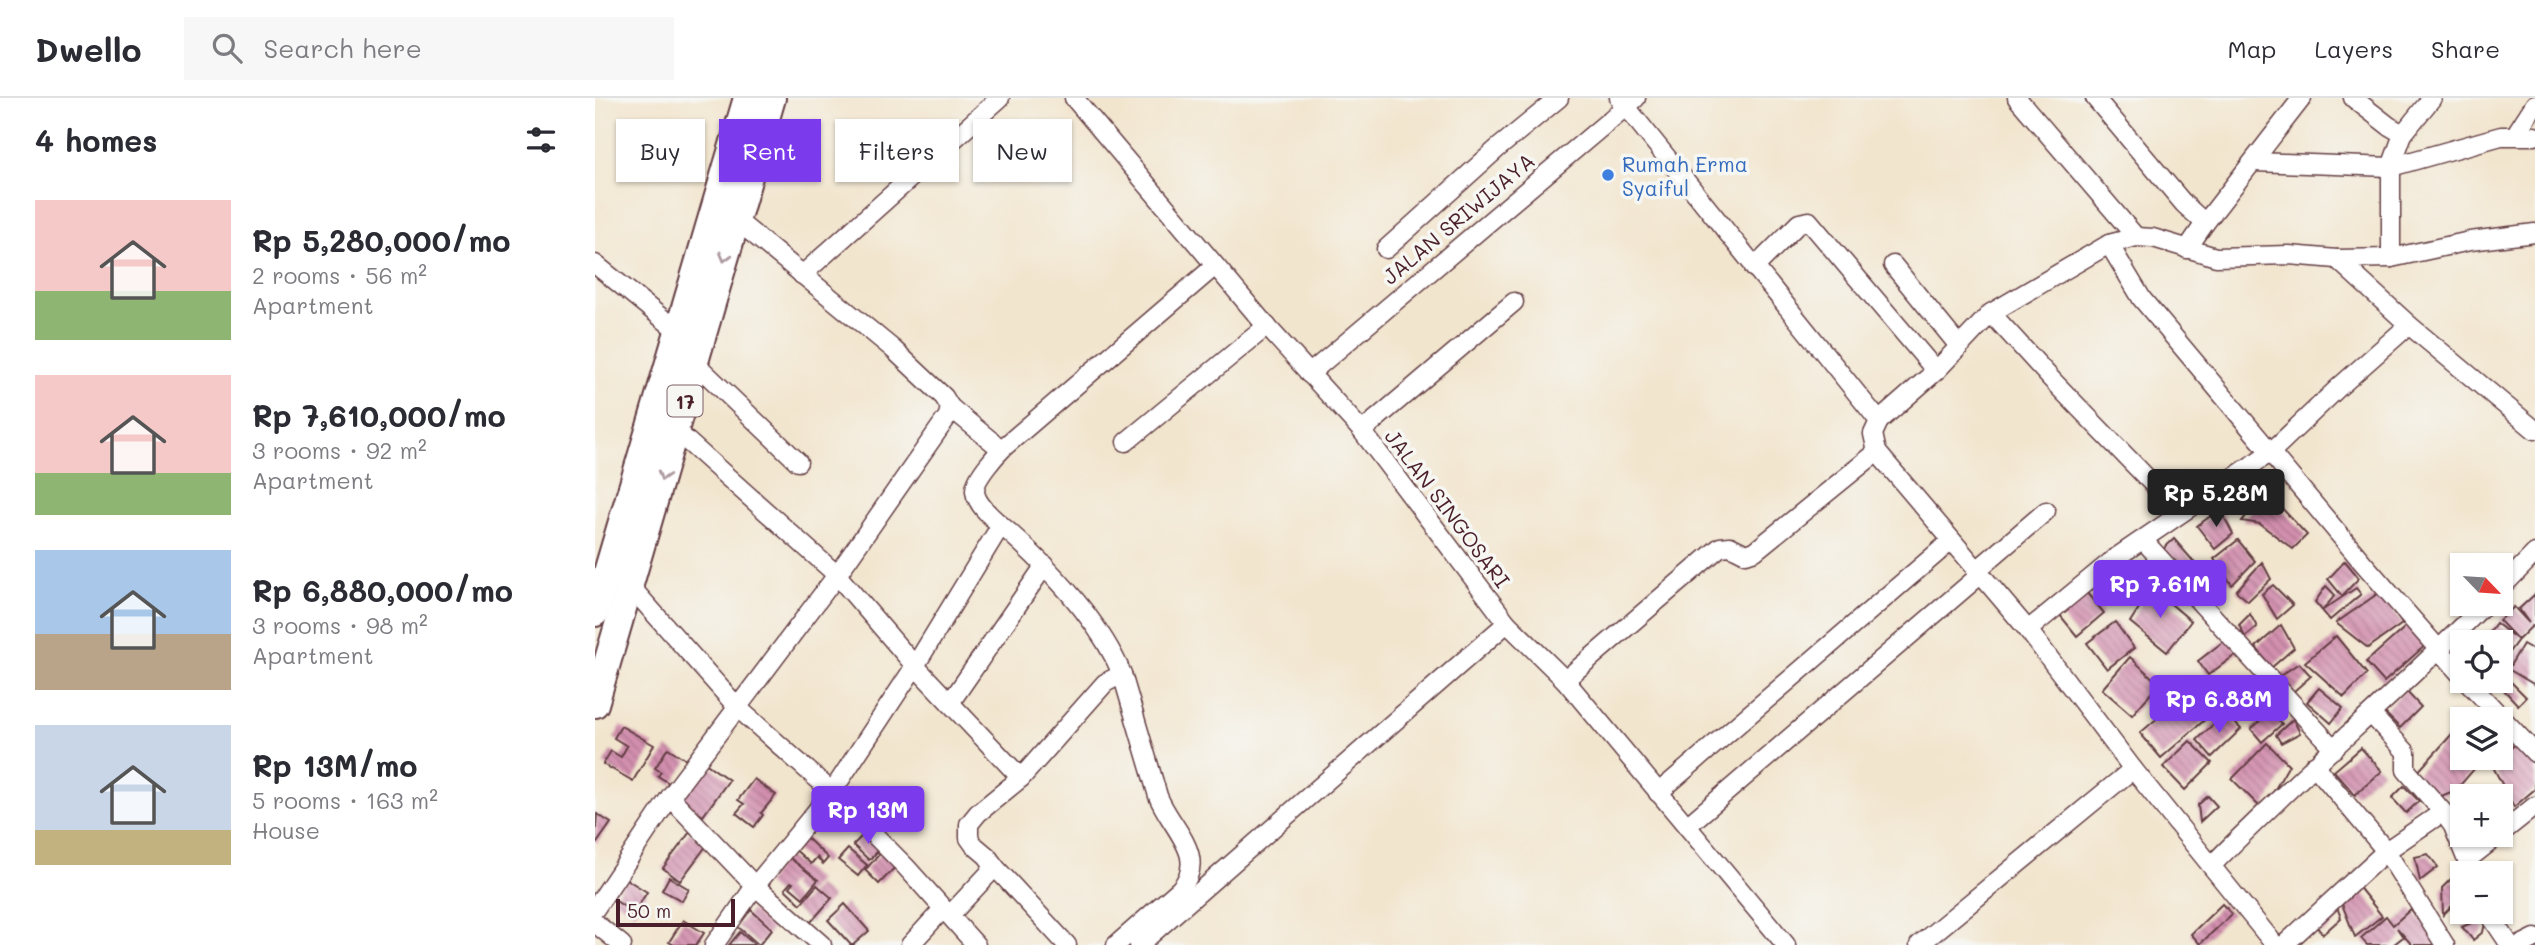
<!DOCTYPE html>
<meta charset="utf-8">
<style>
body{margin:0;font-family:Mali,sans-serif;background:#f7f7f7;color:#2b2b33;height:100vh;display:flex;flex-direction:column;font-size:26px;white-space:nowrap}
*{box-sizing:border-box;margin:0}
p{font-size:23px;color:#7c7c81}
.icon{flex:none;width:38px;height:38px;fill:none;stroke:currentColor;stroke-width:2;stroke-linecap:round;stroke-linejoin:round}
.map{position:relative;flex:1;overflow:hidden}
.details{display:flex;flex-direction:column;background:#fff;width:595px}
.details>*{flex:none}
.hud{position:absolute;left:21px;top:21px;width:665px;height:63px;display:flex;gap:14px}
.needle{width:46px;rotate:115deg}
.fabs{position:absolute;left:1855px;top:455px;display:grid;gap:14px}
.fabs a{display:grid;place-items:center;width:63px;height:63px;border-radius:0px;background:#fff;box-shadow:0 2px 5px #0004;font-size:35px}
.scale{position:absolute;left:21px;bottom:18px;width:119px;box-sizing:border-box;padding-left:7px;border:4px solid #4a1f2b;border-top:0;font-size:19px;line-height:24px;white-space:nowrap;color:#4a1f2b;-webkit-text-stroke:5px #f6f6f2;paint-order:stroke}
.price{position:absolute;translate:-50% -60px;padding:0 16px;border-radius:7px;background:#7c3aed;color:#fff;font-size:23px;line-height:46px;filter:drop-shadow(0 2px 4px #0008)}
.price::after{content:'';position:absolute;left:50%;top:42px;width:21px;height:16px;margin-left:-10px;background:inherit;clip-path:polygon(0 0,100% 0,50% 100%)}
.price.current{background:#222;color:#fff}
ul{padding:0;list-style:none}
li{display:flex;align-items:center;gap:21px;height:175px;padding:0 35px}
li span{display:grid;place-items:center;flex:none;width:196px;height:140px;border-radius:0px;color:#555}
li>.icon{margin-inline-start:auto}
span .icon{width:84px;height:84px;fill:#fffc;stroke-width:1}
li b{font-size:30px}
h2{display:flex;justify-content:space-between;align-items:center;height:84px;padding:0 35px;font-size:30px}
.tag{padding:0 24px;border-radius:0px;background:#fff;box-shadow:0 2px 5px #0004;font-size:24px;line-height:63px}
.tag.current{background:#7c3aed;color:#fff}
header{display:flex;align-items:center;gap:42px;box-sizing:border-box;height:98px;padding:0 35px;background:#fff;border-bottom:2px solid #e1e1e2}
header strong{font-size:33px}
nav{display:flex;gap:38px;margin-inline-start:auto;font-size:24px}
.search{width:490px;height:63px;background:#f7f7f7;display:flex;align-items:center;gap:18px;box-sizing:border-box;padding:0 24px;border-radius:0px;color:#7c7c81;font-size:26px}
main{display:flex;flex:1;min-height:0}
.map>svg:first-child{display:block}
.building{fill:url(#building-back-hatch)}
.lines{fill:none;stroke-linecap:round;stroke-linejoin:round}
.minor-casing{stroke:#633d43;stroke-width:21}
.highway-casing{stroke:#633d43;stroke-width:30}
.minor{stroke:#fff;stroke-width:18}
.highway{stroke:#fff;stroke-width:26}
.oneway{stroke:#ae9aa0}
.shop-dot{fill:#3f7fe0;stroke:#f6f6f2;stroke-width:2.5}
.labels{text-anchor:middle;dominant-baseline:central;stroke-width:7;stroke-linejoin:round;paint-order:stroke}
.shield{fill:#f6f6f2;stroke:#7e6067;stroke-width:2}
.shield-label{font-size:19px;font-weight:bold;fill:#4a1f2b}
.shop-label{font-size:21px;fill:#366cbe;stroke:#f6f6f2;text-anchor:start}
.street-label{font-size:21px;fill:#4a1f2b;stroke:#f6f6f2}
</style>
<header>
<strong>Dwello</strong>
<div class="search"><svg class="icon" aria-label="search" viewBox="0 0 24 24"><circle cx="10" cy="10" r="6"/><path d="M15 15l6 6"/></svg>Search here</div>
<nav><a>Map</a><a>Layers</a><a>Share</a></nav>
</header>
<main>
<section class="details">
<h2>4 homes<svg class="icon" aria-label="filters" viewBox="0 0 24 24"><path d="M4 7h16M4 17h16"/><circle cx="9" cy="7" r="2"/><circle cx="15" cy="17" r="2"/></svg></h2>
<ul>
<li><span style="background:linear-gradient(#f6c9c9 65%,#8fb573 0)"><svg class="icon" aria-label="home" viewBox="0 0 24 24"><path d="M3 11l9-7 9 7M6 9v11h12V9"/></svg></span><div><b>Rp 5,280,000/mo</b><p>2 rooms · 56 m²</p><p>Apartment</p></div></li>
<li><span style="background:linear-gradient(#f6c9c9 70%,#8fb573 0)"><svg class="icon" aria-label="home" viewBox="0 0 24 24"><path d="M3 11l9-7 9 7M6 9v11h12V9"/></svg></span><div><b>Rp 7,610,000/mo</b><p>3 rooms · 92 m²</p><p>Apartment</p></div></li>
<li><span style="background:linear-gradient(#a9c7e8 60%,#b9a48a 0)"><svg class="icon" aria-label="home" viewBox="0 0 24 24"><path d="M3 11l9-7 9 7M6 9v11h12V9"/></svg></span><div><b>Rp 6,880,000/mo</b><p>3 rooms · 98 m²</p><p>Apartment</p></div></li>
<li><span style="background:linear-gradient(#c9d6e8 75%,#c2b280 0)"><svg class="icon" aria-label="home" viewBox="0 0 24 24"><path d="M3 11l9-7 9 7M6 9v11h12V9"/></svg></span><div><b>Rp 13M/mo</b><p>5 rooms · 163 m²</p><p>House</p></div></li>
</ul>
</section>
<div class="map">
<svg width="1940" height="847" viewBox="0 0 1940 847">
<defs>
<pattern id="building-back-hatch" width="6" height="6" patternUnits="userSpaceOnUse" patternTransform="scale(1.75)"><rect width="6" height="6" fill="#d390af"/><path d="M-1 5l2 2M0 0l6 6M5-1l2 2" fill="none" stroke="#ad758f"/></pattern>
</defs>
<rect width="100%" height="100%" fill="#f6f6f2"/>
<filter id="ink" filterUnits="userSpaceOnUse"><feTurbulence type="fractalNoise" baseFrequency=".0143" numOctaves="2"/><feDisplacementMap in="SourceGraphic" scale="14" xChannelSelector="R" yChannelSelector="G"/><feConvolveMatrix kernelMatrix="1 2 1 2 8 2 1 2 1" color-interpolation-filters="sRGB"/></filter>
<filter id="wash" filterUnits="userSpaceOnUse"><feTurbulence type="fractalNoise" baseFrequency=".00686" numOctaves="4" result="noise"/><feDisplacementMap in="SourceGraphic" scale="28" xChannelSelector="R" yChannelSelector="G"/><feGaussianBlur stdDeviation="1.57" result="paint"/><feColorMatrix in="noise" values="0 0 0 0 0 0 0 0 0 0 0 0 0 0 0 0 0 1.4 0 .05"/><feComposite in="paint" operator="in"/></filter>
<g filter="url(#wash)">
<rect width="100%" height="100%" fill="#f2e5ce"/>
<g id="blocks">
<g class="building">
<path d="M 1669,396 L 1682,405 L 1712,437 L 1698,451 L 1665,426 L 1647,423 Z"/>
<path d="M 1624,409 L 1638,436 L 1620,451 L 1602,428 L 1621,414 Z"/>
<path d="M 1579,441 L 1599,464 L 1584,472 L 1566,453 Z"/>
<path d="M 1643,442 L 1660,463 L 1637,487 L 1619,461 Z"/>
<path d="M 1750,463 L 1764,480 L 1747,498 L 1733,481 Z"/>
<path d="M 1667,464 L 1676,481 L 1653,503 L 1641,493 Z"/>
<path d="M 1678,487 L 1698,507 L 1682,521 L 1667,496 Z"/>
<path d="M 1731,488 L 1740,497 L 1728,512 L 1761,490 L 1766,496 L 1735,522 L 1720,504 Z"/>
<path d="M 1557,490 L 1596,523 L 1572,554 L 1535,524 Z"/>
<path d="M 1491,494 L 1509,515 L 1482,538 L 1464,516 Z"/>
<path d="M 1785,494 L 1807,526 L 1773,550 L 1741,525 Z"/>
<path d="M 1940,496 L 1940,530 L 1937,528 L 1923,542 L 1906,565 L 1906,544 L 1887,544 L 1901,525 L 1923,542 L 1904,522 L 1919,509 L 1934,525 L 1924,511 Z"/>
<path d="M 1655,516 L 1662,529 L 1650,539 L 1644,527 Z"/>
<path d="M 1520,524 L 1539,550 L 1512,571 L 1492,545 Z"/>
<path d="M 1816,524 L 1833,545 L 1789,584 L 1771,564 Z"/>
<path d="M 1686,527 L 1699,550 L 1676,570 L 1661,549 Z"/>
<path d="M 1741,538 L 1772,576 L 1749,599 L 1710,564 Z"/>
<path d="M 1633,540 L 1643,555 L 1613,577 L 1603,563 Z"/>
<path d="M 1928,546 L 1940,553 L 1940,587 L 1913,571 Z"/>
<path d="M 1535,559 L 1564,586 L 1537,617 L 1507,591 Z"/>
<path d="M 1704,565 L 1716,578 L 1698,594 L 1682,580 Z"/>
<path d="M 1916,584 L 1931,599 L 1923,607 L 1908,591 Z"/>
<path d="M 1676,590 L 1686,600 L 1666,622 L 1676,613 L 1687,626 L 1667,644 L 1656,631 L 1664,624 L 1653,614 Z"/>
<path d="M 1724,590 L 1748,610 L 1736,625 L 1712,604 Z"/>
<path d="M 1810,592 L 1826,609 L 1805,630 L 1788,613 Z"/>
<path d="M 1592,595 L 1612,620 L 1566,660 L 1545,635 Z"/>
<path d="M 1630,615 L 1646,631 L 1617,659 L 1602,642 Z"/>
<path d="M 1698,621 L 1705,635 L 1686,645 L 1681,637 Z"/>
<path d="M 26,628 L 59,647 L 38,683 L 8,666 L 16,653 L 26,659 L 32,648 L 19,640 Z"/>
<path d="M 1857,636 L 1867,645 L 1867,660 L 1884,660 L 1887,662 L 1861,692 L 1844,699 L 1821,676 Z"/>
<path d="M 1926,641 L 1940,658 L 1940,691 L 1919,709 L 1897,667 Z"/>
<path d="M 1595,643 L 1617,665 L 1590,692 L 1568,669 Z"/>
<path d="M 1672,645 L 1694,667 L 1668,712 L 1637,681 Z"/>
<path d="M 73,650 L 93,663 L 77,687 L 63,678 L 66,674 L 60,670 Z"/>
<path d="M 1766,650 L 1787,673 L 1760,697 L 1739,673 Z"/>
<path d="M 106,662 L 134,682 L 108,718 L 81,699 Z"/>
<path d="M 159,681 L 181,697 L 166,715 L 168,717 L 159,729 L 141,715 L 149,706 L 143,702 Z"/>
<path d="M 1809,688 L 1824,703 L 1811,715 L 1797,700 Z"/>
<path d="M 1613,698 L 1622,708 L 1605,724 L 1603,707 Z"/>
<path d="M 2,716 L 16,725 L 2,745 L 0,743 Z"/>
<path d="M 272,733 L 288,748 L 274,762 L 258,747 Z"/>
<path d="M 95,734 L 112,747 L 85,783 L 68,770 Z"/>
<path d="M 208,736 L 233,760 L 228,766 L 222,759 L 216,766 L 196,748 Z"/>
<path d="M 290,750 L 305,764 L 284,786 L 270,772 Z"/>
<path d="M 253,751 L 272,767 L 263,778 L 243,762 Z"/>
<path d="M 1833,756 L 1843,769 L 1825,783 L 1820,759 Z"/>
<path d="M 191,757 L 223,782 L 208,800 L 195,789 L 198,785 L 196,784 L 190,791 L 206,806 L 222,787 L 237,800 L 215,825 L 171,786 Z"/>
<path d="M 74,779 L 94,791 L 87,803 L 67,792 Z"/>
<path d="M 31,781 L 52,794 L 39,815 L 18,801 Z"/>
<path d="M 1856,781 L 1867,792 L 1867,798 L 1848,817 L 1847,790 Z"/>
<path d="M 1762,787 L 1787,818 L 1760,839 L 1745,801 Z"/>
<path d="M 250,806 L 274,833 L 258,847 L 256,847 L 233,822 Z"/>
<path d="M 1627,806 L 1637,816 L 1605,846 L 1596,836 Z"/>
<path d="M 1741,806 L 1746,820 L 1728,836 L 1719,826 Z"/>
<path d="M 1816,811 L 1844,841 L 1838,847 L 1817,847 L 1802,830 L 1808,839 L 1798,847 L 1772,847 L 1766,840 L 1791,818 L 1798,827 Z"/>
<path d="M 156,812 L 177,831 L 164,847 L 142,828 Z"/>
<path d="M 1892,818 L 1888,834 L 1878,842 L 1867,829 Z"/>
<path d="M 88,822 L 109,835 L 101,847 L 79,847 L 74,844 Z"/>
<path d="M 145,834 L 160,847 L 134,847 Z"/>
</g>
</g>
</g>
<g filter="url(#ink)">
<use href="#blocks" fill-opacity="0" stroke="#633d43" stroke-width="2"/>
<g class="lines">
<defs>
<g id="minor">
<path d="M 479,0 L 667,223 L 767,333 L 912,525 L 970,582 L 1191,847"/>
<path d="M 1024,0 L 1284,323 L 1278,336 L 1282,354 L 1433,532 L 1538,671 L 1680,847"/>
<path d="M 1422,0 L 1541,139"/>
<path d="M 1500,0 L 1589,106 L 1610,125 L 1592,151"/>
<path d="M 1758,0 L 1794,28 L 1808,36 L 1796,69 L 1796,160"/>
<path d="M 1808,36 L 1837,0"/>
<path d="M 1920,37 L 1940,6"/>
<path d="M 1659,64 L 1796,69 L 1906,38 L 1940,38"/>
<path d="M 1610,125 L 1707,0"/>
<path d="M 1514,146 L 1547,201 L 1769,466 L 1867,578"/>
<path d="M 791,151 L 903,50 L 964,0"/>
<path d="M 1742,161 L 1814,227 L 1940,332"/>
<path d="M 0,166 L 83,233"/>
<path d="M 1298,167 L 1364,248"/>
<path d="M 1159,170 L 1204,125 L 1214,123 L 1341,273"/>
<path d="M 207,177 L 405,0"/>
<path d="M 1396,215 L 1459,284 L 1586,415"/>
<path d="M 101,266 L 203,364"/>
<path d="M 714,276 L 1041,0"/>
<path d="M 355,309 L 406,351"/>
<path d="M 1284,323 L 1341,273 L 1396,215 L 1514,146 L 1541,139 L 1558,140 L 1621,159 L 1694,157 L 1742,161 L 1796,160 L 1875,143 L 1940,135"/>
<path d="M 81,333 L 242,477 L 320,568 L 426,680"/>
<path d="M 767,333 L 919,204"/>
<path d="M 531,344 L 672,228"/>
<path d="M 1548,442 L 1739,651"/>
<path d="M 1381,473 L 1451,413"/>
<path d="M 35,488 L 143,610 L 237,694 L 311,769 L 381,847"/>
<path d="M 1906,490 L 1940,455"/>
<path d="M 1433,532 L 1519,461 L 1676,354 L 1743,290 L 1814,227"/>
<path d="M 970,582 L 1125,449 L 1135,448 L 1151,456 L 1160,453 L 1282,354"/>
<path d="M 1872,583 L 1940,655"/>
<path d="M 355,605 L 450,467"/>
<path d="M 1776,616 L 1811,654 L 1811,672 L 1848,714"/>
<path d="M 1719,667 L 1791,753 L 1850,847"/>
<path d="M 1063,695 L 1356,443"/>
<path d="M 75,699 L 160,788 L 227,847"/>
<path d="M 1092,728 L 1385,477"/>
<path d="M 1906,735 L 1940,708"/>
<path d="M 1872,762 L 1904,737"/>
<path d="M 1617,767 C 1705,677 1801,596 1890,506"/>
<path d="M 400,769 L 472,847"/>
<path d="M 0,811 L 75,699 L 242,477 L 353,318 L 355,309 L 349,299 L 298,251 L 140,121"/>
<path d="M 1893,814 L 1915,847"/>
<path d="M 355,817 L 400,769 L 392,758 L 379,747 L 374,740 L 374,726 L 383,715 L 426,680 L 510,585 L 527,576 C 505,523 456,472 414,434 C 403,425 381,408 380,393 C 379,381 401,357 409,349 L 620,168"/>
<path d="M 0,825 L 27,847"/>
<path d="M 119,847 L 160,788 L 237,694 L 320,568 L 406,427"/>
<path d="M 315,847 L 348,811"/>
<path d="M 521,847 L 585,791 C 614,758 576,731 563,698 L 527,576"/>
<path d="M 544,847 L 912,525"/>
<path d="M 1324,847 L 1538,671"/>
<path d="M 1689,847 L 1791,753 L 1848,714 L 1858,728 L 1877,775"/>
<path d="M 1926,847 L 1940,840"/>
</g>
<g id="highway">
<path d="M 0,515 L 152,0"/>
<path d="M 0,606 L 177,0"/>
</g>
</defs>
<use href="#minor" class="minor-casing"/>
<use href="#highway" class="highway-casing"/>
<use href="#minor" class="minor"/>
<use href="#highway" class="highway"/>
</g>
<defs><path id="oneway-chevron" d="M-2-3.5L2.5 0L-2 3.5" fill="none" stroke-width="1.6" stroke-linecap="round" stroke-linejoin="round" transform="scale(1.75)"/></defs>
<g class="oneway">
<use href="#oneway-chevron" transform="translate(130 159) rotate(105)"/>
<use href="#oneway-chevron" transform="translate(68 378) rotate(107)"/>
</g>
</g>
<circle class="shop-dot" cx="1013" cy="77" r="7"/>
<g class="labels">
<rect class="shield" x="72.5" y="287.5" width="35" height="31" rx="5"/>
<g class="shield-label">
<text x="90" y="303">17</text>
</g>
<g class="shop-label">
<text x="1027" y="65">Rumah Erma<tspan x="1027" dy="24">Syaiful</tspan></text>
</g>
<g class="street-label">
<text transform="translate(863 120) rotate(-40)">JALAN SRIWIJAYA</text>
<text transform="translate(853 410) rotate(53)">JALAN SINGOSARI</text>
</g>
</g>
</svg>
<div class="fabs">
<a><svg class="needle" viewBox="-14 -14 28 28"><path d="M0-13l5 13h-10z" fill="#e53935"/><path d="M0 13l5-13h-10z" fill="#7c7c81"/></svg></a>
<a><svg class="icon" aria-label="locate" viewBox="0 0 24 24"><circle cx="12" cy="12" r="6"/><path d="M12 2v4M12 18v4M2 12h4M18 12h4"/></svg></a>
<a><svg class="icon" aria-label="layers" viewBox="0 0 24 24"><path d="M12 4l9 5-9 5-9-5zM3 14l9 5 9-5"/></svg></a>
<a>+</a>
<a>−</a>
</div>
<div class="scale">50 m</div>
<b class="price current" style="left:1621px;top:431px">Rp 5.28M</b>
<b class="price" style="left:1565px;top:522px">Rp 7.61M</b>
<b class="price" style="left:1624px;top:637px">Rp 6.88M</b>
<b class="price" style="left:273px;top:748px">Rp 13M</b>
<div class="hud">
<a class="tag">Buy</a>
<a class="tag current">Rent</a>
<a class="tag">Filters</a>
<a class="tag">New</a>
</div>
</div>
</main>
